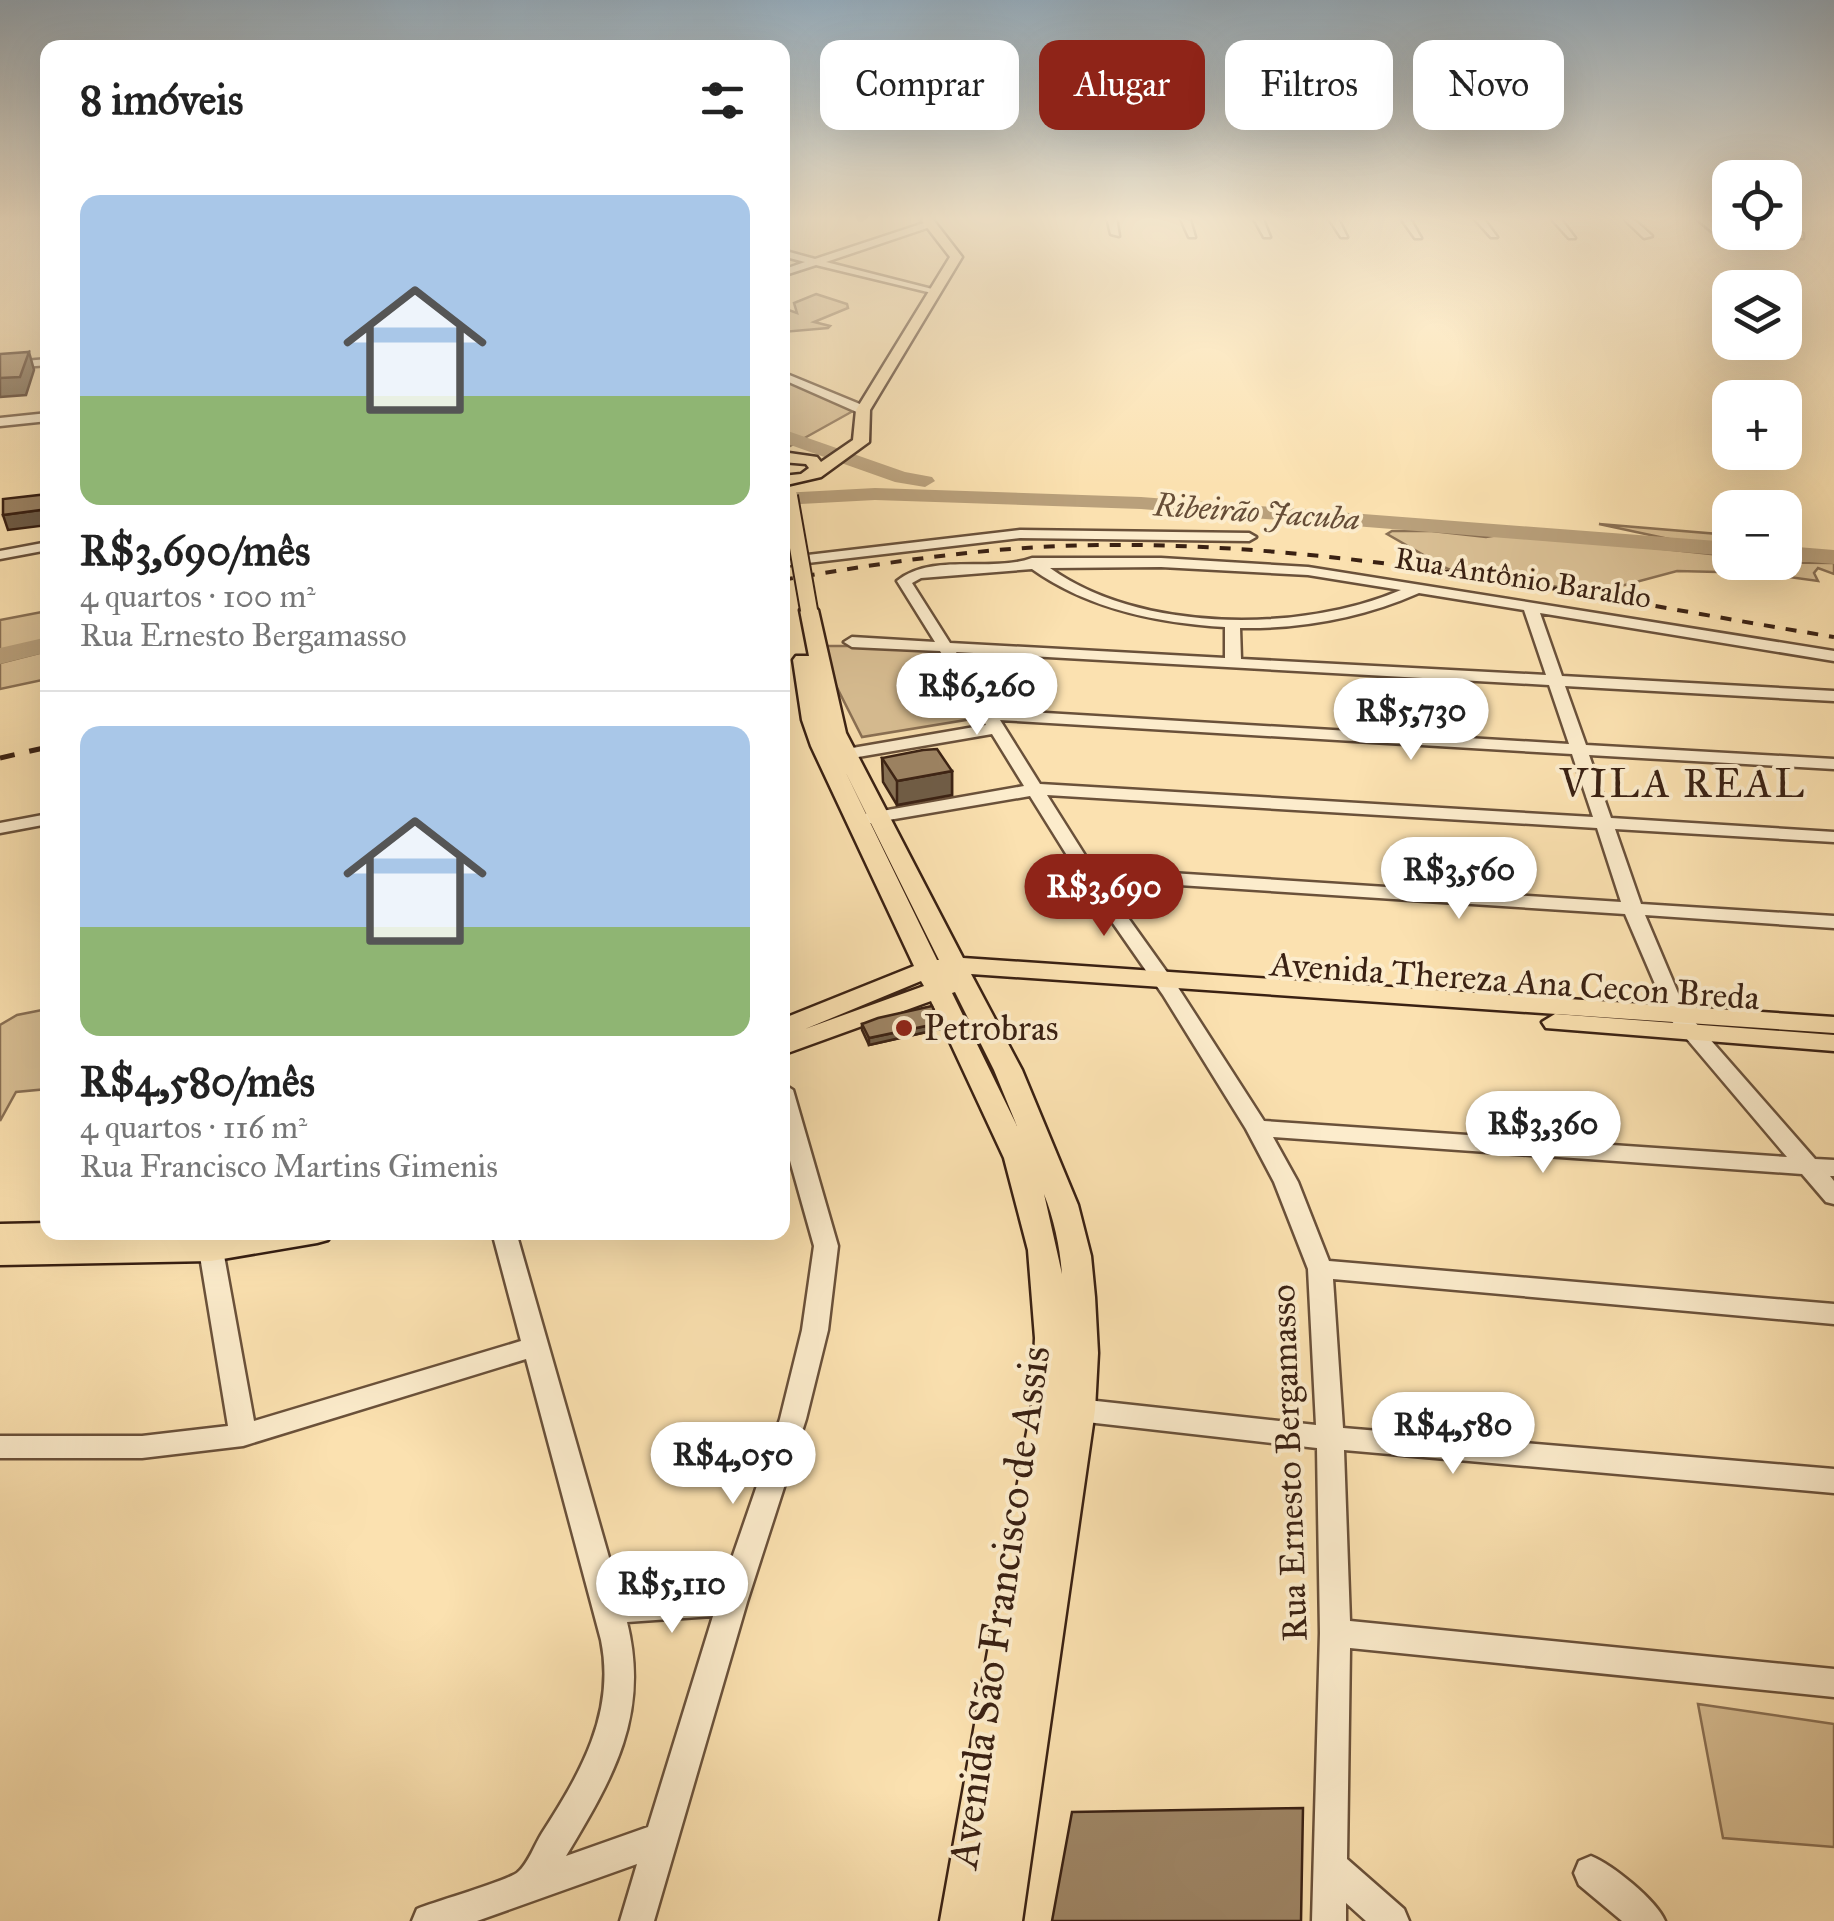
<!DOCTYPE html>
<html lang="pt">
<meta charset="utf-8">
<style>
body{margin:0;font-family:"IM FELL Great Primer",serif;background:#f2f2f2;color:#222;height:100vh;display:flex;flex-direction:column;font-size:38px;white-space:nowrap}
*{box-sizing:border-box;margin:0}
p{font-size:32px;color:#767676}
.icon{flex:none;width:55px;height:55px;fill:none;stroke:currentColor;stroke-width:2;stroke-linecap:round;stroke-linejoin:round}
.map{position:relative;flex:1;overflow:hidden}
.drawer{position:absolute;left:40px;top:40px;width:750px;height:1200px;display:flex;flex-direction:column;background:#fff;border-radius:20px;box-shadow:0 10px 40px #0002}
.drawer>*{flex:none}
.hud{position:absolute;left:820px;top:40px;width:862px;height:90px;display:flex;gap:20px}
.controls{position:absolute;left:1712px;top:160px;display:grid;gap:20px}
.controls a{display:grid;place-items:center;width:90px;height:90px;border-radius:20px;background:#fff;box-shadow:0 10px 40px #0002;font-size:50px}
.price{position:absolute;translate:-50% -85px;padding:0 22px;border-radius:35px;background:#fff;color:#222;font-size:32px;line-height:65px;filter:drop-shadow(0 2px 5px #0008)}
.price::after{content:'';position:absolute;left:50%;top:60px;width:30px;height:22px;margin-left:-15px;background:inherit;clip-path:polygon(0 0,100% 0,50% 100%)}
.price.active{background:#8f2418;color:#fff}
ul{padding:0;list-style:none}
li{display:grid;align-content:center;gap:20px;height:530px;padding:0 40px}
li+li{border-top:2px solid #e0e0e0}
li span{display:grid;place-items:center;height:310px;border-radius:20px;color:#555}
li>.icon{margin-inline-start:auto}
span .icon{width:180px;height:180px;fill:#fffc;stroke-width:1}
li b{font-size:42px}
h2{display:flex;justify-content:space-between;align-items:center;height:120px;padding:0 40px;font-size:42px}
.tag{padding:0 35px;border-radius:20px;background:#fff;box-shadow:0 10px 40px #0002;font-size:35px;line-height:90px}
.tag.active{background:#8f2418;color:#fff}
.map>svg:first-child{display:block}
.green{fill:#dac095;stroke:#8a7054;stroke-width:2.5}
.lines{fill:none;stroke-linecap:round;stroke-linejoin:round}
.river{fill:#b9a07b;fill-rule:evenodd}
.minor-casing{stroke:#6a513a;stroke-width:5}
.major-casing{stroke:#3a2113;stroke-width:5}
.minor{fill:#fceccc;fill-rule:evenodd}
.major{fill:#fbe1b0;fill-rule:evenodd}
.rail-far1{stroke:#3a2113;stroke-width:4;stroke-dasharray:11 11;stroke-linecap:butt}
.rail{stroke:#3a2113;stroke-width:5;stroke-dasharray:15 15;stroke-linecap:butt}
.major-bridge-casing{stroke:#3a2113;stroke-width:20;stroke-linecap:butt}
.major-bridge{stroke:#fbe1b0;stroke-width:16}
.wall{fill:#887257;stroke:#3a2113;stroke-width:2.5}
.shaded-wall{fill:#6f5d47;stroke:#3a2113;stroke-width:2.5}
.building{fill:#9e8565;stroke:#3a2113;stroke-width:2.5}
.poi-dot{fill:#8f2418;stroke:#fceccc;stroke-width:4}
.labels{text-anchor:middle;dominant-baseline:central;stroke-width:8;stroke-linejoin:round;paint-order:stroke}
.far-street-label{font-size:30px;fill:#3a2113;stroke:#fceccc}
.far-water-label{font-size:32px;font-style:italic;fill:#664d37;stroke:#fceccc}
.street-label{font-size:35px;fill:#3a2113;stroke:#fceccc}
.poi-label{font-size:35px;fill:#3a2113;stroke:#fceccc;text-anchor:start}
.quarter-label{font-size:40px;letter-spacing:2.5px;fill:#3a2113;stroke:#fceccc}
.near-street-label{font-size:42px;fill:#3a2113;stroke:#fceccc}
</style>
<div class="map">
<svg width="1834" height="1921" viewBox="0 0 1834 1921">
<rect width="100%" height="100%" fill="#fbe1b0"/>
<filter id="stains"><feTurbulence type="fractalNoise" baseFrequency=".002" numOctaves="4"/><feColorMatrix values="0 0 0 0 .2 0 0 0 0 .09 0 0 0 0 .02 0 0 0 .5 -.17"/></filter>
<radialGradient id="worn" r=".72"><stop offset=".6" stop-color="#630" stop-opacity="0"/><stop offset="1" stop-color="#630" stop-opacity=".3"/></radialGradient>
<g class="green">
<path d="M 816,294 L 847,304 L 848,308 L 814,322 L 830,326 L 828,328 L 783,332 L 783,308 L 797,313 L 794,303 Z"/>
<path d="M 782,377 L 854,408 L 853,411 L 783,450 Z"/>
<path d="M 1599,524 L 1730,535 L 1730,546 L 1692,544 Z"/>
<path d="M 1432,531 L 1486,537 L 1511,533 L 1730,556 L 1730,562 L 1834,563 L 1834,574 L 1818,568 L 1814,573 L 1818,581 L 1759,573 L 1677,571 L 1595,593 L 1448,569 L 1387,534 L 1392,531 Z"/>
<path d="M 47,611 L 47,641 L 0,653 L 0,620 Z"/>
<path d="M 816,646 L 928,646 L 943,652 L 984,717 L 862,737 Z"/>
<path d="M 47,651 L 47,679 L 0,689 L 0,663 Z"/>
<path d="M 47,1009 L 47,1089 L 16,1092 L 0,1121 L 0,1025 L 17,1015 Z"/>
<path d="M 1698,1704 L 1834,1724 L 1834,1847 L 1723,1838 Z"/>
</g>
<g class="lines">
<g class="river">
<path d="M 782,429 L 905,472 L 932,477 L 935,481 L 925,487 L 895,482 L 782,442 Z"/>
<path d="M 875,488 L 1141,497 L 1730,542 L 1730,556 L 1141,509 L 875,500 L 782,505 L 782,493 Z"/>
<path d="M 1785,546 L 1834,550 L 1834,564 L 1785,560 Z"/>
<path d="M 48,637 L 48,652 L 0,664 L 0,648 Z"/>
</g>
<defs>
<g id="minor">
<path d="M 782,217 L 790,217 L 782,221 Z"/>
<path d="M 1107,217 L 1116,217 L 1119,236 L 1111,234 Z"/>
<path d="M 1180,217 L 1189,217 L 1195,237 L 1189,237 Z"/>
<path d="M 1253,217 L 1262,217 L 1270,237 L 1264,237 Z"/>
<path d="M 1328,217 L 1337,217 L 1347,237 L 1341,237 Z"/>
<path d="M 1400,217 L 1409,217 L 1421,238 L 1415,238 Z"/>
<path d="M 1473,217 L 1482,217 L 1497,237 L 1491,237 Z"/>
<path d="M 1550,217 L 1559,217 L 1575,238 L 1569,238 Z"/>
<path d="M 1622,217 L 1631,217 L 1652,236 L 1644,238 Z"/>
<path d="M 1695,217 L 1705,217 L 1729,237 L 1721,239 Z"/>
<path d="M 930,221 L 933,226 L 826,262 L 936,290 L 936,294 L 816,265 L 782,276 L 782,270 L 805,262 L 782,256 L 782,250 L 815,259 Z"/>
<path d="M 1785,223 L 1803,234 L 1803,238 L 1797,238 L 1785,230 Z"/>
<path d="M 48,359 L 48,365 L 0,369 L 0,363 Z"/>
<path d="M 782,372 L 867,407 L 869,410 L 859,413 L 782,379 Z"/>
<path d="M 48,413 L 48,421 L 0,426 L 0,418 Z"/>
<path d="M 1020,530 L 1249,533 L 1256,537 L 1249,541 L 1020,538 L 782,566 L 782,558 Z"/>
<path d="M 48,542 L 48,550 L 0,559 L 0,551 Z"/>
<path d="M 1032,558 L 1161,558 L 1308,567 L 1834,651 L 1834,661 L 1540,613 L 1562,676 L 1834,691 L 1834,701 L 1565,686 L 1586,745 L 1834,759 L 1834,769 L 1589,755 L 1611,818 L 1834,832 L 1834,842 L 1615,829 L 1641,904 L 1834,916 L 1834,928 L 1645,915 L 1686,1012 L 1815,1159 L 1834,1160 L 1834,1176 L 1830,1176 L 1834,1181 L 1834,1204 L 1826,1202 L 1802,1174 L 1273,1137 L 1298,1182 L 1329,1261 L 1834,1304 L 1834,1324 L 1333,1279 L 1343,1428 L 1834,1469 L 1834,1493 L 1344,1450 L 1350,1621 L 1834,1669 L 1834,1697 L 1350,1648 L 1347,1859 L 1404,1909 L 1409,1921 L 1366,1921 L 1346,1903 L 1346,1921 L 1312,1921 L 1320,1633 L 1317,1448 L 1078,1421 L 1069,1418 L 1065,1410 L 1069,1402 L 1078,1399 L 1316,1425 L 1308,1269 L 1274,1182 L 1246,1129 L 1163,995 L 1078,873 L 1030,796 L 865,824 L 856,819 L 865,814 L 1024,786 L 992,734 L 829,762 L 821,757 L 829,752 L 986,725 L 940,651 L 852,647 L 844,642 L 852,637 L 935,642 L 897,581 C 932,552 992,573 1032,558 ZM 1161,567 L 1308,575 L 1401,590 C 1301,633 1140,633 1050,568 ZM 1032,569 C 1088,609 1157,623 1225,627 L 1225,658 L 950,643 L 912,583 L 921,578 ZM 1419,593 L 1524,610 L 1546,675 L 1241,659 L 1240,628 C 1302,629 1362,618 1419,593 ZM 956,652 L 1549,685 L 1569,744 L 993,710 ZM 1000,720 L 1572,754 L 1593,817 L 1040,784 ZM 1047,795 L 1597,828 L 1621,902 L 1093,868 ZM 1101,880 L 1625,914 L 1670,1019 L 1787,1157 L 1264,1121 L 1179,989 Z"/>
<path d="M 48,814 L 48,824 L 0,833 L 0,823 Z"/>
<path d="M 782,1083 L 793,1090 L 838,1246 L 828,1330 L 806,1419 L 747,1602 L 654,1921 L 620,1921 L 637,1864 L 477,1921 L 412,1921 L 417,1909 C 436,1901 508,1881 518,1872 C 528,1864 535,1844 542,1833 C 580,1774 616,1713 601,1640 L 526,1359 L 243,1446 L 142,1458 L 0,1458 L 0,1436 L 142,1436 L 228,1426 L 199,1250 L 202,1244 L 211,1241 L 220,1244 L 223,1250 L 254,1421 L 521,1341 L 492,1232 L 516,1232 L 620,1596 L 721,1590 L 780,1419 L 802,1330 L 814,1246 L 782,1132 ZM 713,1616 L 648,1827 L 566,1856 C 613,1778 650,1715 627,1622 Z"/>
<path d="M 1591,1856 C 1613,1865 1656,1900 1665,1921 L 1622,1921 L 1579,1885 L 1574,1873 L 1579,1861 Z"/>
</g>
<g id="major">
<path d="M 919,217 L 931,217 L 962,257 L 870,410 L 869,442 L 821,477 L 782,486 L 782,476 L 801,474 L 809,468 L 806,464 L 782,462 L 782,452 L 817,457 L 821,462 L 853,440 L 856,410 L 950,257 Z"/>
<path d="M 809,604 L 818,610 L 846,733 L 963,958 L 1834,1017 L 1834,1033 L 971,974 L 1022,1070 L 1078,1205 L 1091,1256 L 1095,1297 L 1098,1353 L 1095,1410 L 1022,1921 L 940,1921 L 1032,1404 L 1035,1338 L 1028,1250 L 1004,1158 L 931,1001 L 782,1055 L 782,1019 L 914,966 L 811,746 L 802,720 L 793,660 L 796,656 L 809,656 L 800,610 ZM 845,771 L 939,960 L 937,960 ZM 921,981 L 924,986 L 805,1029 ZM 955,992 L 994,1070 L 1017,1126 L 952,993 ZM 1044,1194 C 1054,1219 1060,1247 1062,1274 Z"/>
<path d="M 1555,1014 L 1834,1035 L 1834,1051 L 1546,1028 L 1542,1022 Z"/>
<path d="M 48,1223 L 48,1232 L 207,1232 L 203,1239 L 249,1232 L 332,1232 L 328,1240 L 317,1243 L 211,1261 L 0,1265 L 0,1224 Z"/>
</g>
</defs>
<use href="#minor" class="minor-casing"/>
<use href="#major" class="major-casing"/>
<use href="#minor" class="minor"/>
<use href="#major" class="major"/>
<path class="rail-far1" d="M 782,580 C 887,562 992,546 1098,545 C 1345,542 1591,597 1834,637"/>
<path class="rail" d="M 0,758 L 48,747"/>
<defs>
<path id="major-bridge" d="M 789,496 L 809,610"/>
</defs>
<use href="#major-bridge" class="major-bridge-casing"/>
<use href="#major-bridge" class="major-bridge"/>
</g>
<g class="wall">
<path d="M 882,758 L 952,771 L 952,795 L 897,805 L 883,782 Z"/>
<path d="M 940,1023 L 940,1029 L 869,1045 L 862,1030 L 862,1024 Z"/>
</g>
<g class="shaded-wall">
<path d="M 29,352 L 34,370 L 26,395 L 0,397 L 0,378 Z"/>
<path d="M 48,509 L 48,525 L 8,530 L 3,515 Z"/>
<path d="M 952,771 L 952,795 L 897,805 L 897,781 Z"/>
<path d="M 940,1023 L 940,1029 L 869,1045 L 869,1038 Z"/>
</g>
<g class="building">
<path d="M 29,352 L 20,377 L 0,378 L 0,354 Z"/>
<path d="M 48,494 L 48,509 L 3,515 L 3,499 Z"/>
<path d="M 937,749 L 952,771 L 897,781 L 882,758 L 923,750 Z"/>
<path d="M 932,1006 L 940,1023 L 869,1038 L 862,1024 L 878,1018 Z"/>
<path d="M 1303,1808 L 1301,1921 L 1052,1921 L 1072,1812 Z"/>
</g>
<linearGradient id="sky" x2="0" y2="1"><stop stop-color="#95acbc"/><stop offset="0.45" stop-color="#fdf2db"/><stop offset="1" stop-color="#fdf2db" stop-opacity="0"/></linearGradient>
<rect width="1834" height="486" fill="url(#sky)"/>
<circle class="poi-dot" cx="904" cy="1028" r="10"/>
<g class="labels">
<g class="far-street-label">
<text transform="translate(1523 578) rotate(9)">Rua Antônio Baraldo</text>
</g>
<g class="far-water-label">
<text transform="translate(1257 512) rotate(4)">Ribeirão Jacuba</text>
</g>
<g class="street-label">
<text transform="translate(1515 981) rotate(4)">Avenida Thereza Ana Cecon Breda</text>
<text transform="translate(1289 1463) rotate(-92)">Rua Ernesto Bergamasso</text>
</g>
<g class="poi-label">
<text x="924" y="1028">Petrobras</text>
</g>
<g class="quarter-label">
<text x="1683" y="783">VILA REAL</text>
</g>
<g class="near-street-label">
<text transform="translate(999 1607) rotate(-82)">Avenida São Francisco de Assis</text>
</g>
</g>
<rect width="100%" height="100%" filter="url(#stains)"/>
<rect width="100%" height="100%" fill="url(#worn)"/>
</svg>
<div class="controls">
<a><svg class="icon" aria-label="locate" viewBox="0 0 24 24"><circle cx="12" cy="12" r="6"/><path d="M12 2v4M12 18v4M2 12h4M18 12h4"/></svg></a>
<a><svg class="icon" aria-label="layers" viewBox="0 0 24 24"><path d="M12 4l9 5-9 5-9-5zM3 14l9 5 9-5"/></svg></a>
<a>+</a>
<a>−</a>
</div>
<b class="price" style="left:977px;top:738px">R$6,260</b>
<b class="price" style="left:1411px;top:763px">R$5,730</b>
<b class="price" style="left:1459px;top:922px">R$3,560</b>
<b class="price active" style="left:1104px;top:939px">R$3,690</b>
<b class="price" style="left:1543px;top:1176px">R$3,360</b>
<b class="price" style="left:1453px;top:1477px">R$4,580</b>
<b class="price" style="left:733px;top:1507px">R$4,050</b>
<b class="price" style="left:672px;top:1636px">R$5,110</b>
<div class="hud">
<a class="tag">Comprar</a>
<a class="tag active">Alugar</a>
<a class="tag">Filtros</a>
<a class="tag">Novo</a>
</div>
<section class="drawer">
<h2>8 imóveis<svg class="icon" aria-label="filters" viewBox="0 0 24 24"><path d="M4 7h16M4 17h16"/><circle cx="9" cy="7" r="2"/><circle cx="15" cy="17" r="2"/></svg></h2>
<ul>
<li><span style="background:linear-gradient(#a9c7e8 65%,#8fb573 0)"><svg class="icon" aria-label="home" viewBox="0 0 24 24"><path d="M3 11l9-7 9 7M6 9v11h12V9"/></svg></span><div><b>R$3,690/mês</b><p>4 quartos · 100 m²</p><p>Rua Ernesto Bergamasso</p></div></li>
<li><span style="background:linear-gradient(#a9c7e8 65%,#8fb573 0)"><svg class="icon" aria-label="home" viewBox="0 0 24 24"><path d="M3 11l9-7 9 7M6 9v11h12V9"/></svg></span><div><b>R$4,580/mês</b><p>4 quartos · 116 m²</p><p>Rua Francisco Martins Gimenis</p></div></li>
</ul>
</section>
</div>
